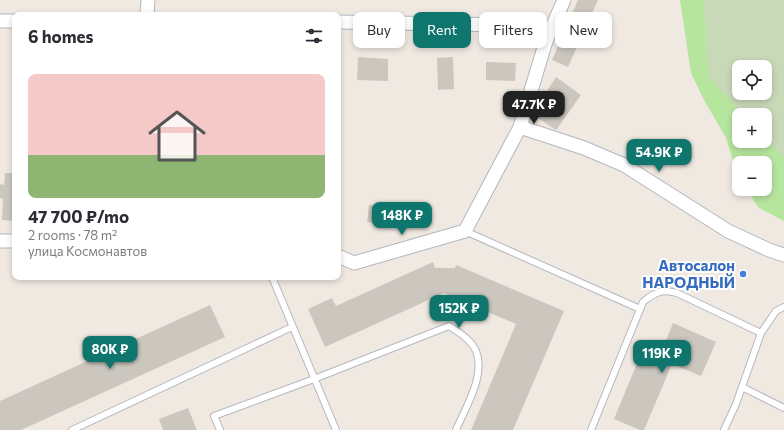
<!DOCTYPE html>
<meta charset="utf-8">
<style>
body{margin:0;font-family:Commissioner,sans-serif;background:#f7f7f7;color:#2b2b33;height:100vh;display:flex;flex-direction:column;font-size:15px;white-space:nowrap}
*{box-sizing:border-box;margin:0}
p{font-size:13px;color:#7c7c81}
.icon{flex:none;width:22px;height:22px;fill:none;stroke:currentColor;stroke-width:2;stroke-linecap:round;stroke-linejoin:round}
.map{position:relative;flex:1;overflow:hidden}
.drawer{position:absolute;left:12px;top:12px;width:329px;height:268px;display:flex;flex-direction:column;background:#fff;border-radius:8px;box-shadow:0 2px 6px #0003}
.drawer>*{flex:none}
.hud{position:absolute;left:353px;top:12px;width:371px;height:36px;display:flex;gap:8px}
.tools{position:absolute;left:732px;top:60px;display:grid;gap:8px}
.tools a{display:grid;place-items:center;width:40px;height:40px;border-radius:8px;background:#fff;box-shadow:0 2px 6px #0003;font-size:20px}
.price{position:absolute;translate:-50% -34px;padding:0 9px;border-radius:8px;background:#0f766e;color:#fff;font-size:13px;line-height:26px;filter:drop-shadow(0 1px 2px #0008)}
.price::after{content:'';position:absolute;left:50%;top:24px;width:12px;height:9px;margin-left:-6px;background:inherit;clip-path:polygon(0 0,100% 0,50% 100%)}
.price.current{background:#222;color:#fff}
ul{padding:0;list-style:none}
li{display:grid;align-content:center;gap:8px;height:212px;padding:0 16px}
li+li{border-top:1px solid #e1e1e2}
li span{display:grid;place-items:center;height:124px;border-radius:8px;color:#555}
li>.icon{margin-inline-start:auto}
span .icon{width:72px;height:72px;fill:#fffc;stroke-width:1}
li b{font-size:17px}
h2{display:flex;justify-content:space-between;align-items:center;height:48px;padding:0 16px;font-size:17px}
.chip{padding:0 14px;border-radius:8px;background:#fff;box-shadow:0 2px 6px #0003;font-size:14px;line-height:36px}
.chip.current{background:#0f766e;color:#fff}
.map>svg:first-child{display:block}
.green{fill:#b6e59e;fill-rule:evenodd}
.cemetery{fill:#c8d9b8;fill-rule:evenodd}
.building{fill:#cbc7bf}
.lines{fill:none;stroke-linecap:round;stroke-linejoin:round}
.service-casing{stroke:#b4b7c1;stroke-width:8}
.minor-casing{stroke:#b4b7c1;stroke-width:15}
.service{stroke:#fff;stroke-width:6}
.minor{stroke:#fff;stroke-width:13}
.shop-dot{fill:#3f7fe0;stroke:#fff;stroke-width:1.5}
.labels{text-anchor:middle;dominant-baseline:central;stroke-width:4;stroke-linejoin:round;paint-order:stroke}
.shop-label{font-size:15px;font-weight:bold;fill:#366cbe;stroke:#fff;text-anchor:end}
</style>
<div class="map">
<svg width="784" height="430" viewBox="0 0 784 430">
<rect width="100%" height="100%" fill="#efe9e1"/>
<path class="green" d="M 680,0 L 784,0 L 784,221 L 759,208 L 746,189 L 765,189 L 765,163 L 739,163 L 739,180 L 726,138 L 704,100 L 691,73 ZM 739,67 L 765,67 L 765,93 L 739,93 ZM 739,115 L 765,115 L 765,141 L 739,141 Z"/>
<path class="cemetery" d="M 704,0 L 784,0 L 784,158 L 765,138 L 765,115 L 744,115 L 708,77 ZM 739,67 L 765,67 L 765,93 L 739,93 Z"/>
<g class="building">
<path d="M 578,0 L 598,0 L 568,67 L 552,60 Z"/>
<path d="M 358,57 L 388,59 L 388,81 L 357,80 Z"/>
<path d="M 453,57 L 454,89 L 438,90 L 437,58 Z"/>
<path d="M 486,62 L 516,63 L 515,81 L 486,80 Z"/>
<path d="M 556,77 L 581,95 L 556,130 L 532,114 Z"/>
<path d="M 5,173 L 15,173 L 15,221 L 2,220 L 3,199 L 0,198 L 0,184 L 4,185 Z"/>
<path d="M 369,205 L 389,207 L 388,224 L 367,222 Z"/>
<path d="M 433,262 L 435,268 L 455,268 L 456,265 L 564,311 L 513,430 L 471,430 L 516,324 L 444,293 L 325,347 L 308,309 L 332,298 L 336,306 Z"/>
<path d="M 210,305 L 225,337 L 21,430 L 0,430 L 0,401 Z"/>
<path d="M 673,323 L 716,342 L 701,376 L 672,364 L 644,430 L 640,430 L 614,419 L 642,351 L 659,358 Z"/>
<path d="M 188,408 L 197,430 L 163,430 L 159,419 Z"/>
</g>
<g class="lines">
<defs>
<g id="service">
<path d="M 465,231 L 640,309"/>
<path d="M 272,277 L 336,430"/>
<path d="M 742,387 L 784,408"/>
<path d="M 72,430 L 292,327"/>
<path d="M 220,430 L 214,416 L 314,379 L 449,326 C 458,332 471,339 476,351 C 486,376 465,408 456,430"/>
<path d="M 591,430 L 643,302 C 655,292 662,289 677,293 L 761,333"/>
<path d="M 724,430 L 736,404 L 761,333 L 776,311 L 784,307"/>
</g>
<g id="minor">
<path d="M 147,15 L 148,0"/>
<path d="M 0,21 L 15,21"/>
<path d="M 338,22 L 510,25 L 546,41"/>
<path d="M 520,127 L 584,148 L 624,165 L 728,231 L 769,250 L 784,255"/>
<path d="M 0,241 L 15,241"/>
<path d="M 338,256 L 354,263 L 465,231 L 520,127 L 546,41 L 564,0"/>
</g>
</defs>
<use href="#service" class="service-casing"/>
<use href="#minor" class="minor-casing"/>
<use href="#service" class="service"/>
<use href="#minor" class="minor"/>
</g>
<circle class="shop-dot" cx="743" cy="274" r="4"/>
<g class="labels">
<g class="shop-label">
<text x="735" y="265">Автосалон<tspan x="735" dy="17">НАРОДНЫЙ</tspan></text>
</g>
</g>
</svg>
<div class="tools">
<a><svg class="icon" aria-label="locate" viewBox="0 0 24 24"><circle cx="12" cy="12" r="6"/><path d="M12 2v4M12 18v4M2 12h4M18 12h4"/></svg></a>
<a>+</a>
<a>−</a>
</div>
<b class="price current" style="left:534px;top:125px">47.7K ₽</b>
<b class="price" style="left:659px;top:173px">54.9K ₽</b>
<b class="price" style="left:402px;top:236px">148K ₽</b>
<b class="price" style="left:459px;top:329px">152K ₽</b>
<b class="price" style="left:110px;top:370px">80K ₽</b>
<b class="price" style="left:662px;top:374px">119K ₽</b>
<div class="hud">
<a class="chip">Buy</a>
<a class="chip current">Rent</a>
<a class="chip">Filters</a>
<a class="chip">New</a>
</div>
<section class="drawer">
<h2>6 homes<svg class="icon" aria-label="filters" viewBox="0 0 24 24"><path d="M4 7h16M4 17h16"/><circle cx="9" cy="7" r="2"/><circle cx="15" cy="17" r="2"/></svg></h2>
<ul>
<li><span style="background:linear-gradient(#f6c9c9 65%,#8fb573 0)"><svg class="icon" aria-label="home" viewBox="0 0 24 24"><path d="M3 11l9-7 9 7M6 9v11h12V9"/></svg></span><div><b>47 700 ₽/mo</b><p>2 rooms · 78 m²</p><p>улица Космонавтов</p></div></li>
</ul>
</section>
</div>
